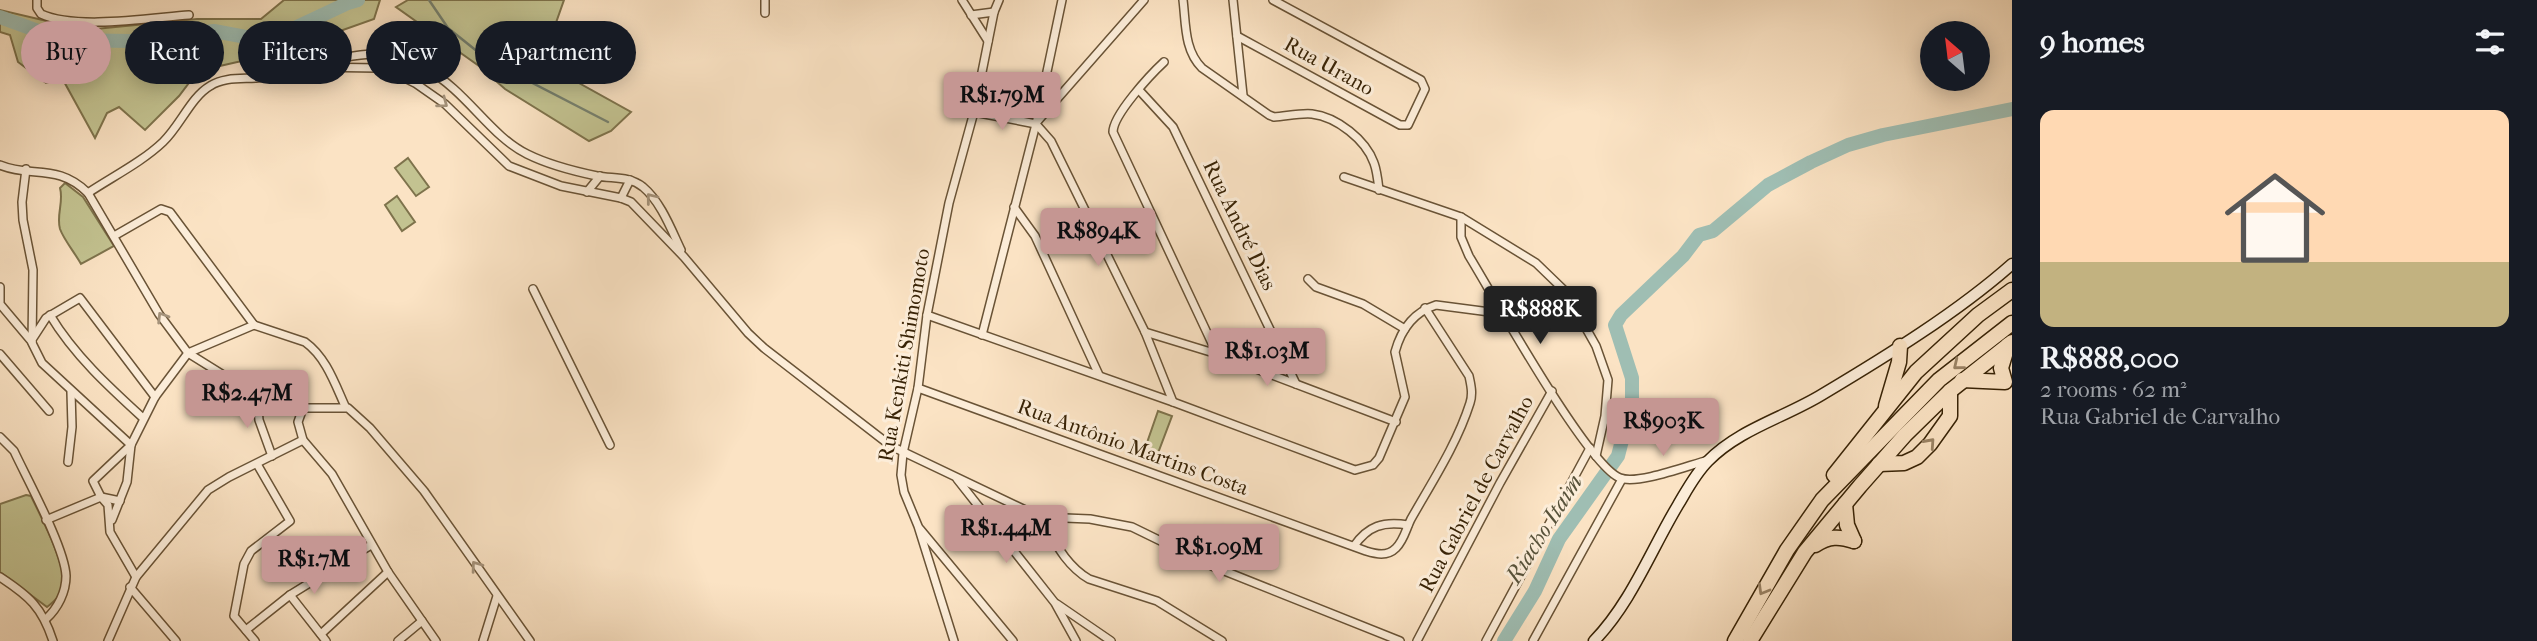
<!DOCTYPE html>
<meta charset="utf-8">
<style>
body{margin:0;font-family:"IM FELL French Canon",serif;background:#242831;color:#f1f3f6;height:100vh;display:flex;flex-direction:column;font-size:26px;white-space:nowrap}
*{box-sizing:border-box;margin:0}
p{font-size:23px;color:#9ea1a6}
.icon{flex:none;width:38px;height:38px;fill:none;stroke:currentColor;stroke-width:2;stroke-linecap:round;stroke-linejoin:round}
.map{position:relative;flex:1;overflow:hidden}
.drawer{display:flex;flex-direction:column;background:#171b24;width:525px}
.drawer>*{flex:none}
.guide{position:absolute;left:21px;top:21px;width:665px;height:63px;display:flex;gap:14px}
.needle{width:46px;rotate:332deg}
.controls{position:absolute;left:1920px;top:21px;display:grid;gap:14px}
.controls a{display:grid;place-items:center;width:70px;height:70px;border-radius:50%;background:#171b24;box-shadow:0 4px 18px #0003;font-size:35px}
.price{position:absolute;translate:-50% -60px;padding:0 16px;border-radius:7px;background:#c59692;color:#111;font-size:23px;line-height:46px;filter:drop-shadow(0 2px 4px #0008)}
.price::after{content:'';position:absolute;left:50%;top:42px;width:21px;height:16px;margin-left:-10px;background:inherit;clip-path:polygon(0 0,100% 0,50% 100%)}
.price.selected{background:#222;color:#fff}
ul{padding:0;list-style:none}
li{display:grid;align-content:center;gap:14px;height:371px;padding:0 28px}
li+li{border-top:2px solid #363941}
li span{display:grid;place-items:center;height:217px;border-radius:14px;color:#555}
li>.icon{margin-inline-start:auto}
span .icon{width:126px;height:126px;fill:#fffc;stroke-width:1}
li b{font-size:30px}
h2{display:flex;justify-content:space-between;align-items:center;height:84px;padding:0 28px;font-size:30px}
.pill{padding:0 24px;border-radius:32px;background:#171b24;box-shadow:0 4px 18px #0003;font-size:24px;line-height:63px}
.pill.selected{background:#c59692;color:#111}
main{display:flex;flex:1;min-height:0}
.map>svg:first-child{display:block}
.green{fill:#c3c391;stroke:#7e734c;stroke-width:2}
.lines{fill:none;stroke-linecap:round;stroke-linejoin:round}
.stream{stroke:#76806e;stroke-width:2.5}
.river{stroke:#9fbeb3;stroke-width:14}
.street-casing{stroke:#695336;stroke-width:10}
.secondary-casing{stroke:#382306;stroke-width:13}
.highway-casing{stroke:#382306;stroke-width:17}
.street{stroke:#fcedd9;stroke-width:7}
.secondary{stroke:#fcedd9;stroke-width:10}
.highway{stroke:#fbe3c4;stroke-width:14}
.oneway{stroke:#a4927a}
.oneway2{stroke:#9a8365}
.labels{text-anchor:middle;dominant-baseline:central;stroke-width:6;stroke-linejoin:round;paint-order:stroke}
.street-label{font-size:21px;fill:#382306;stroke:#fcedd9}
.water-label{font-size:23px;font-style:italic;fill:#57523a;stroke:#fcedd9}
</style>
<main>
<div class="map">
<svg width="2012" height="641" viewBox="0 0 2012 641">
<rect width="100%" height="100%" fill="#fbe3c4"/>
<filter id="stains"><feTurbulence type="fractalNoise" baseFrequency=".00286" numOctaves="4"/><feColorMatrix values="0 0 0 0 .2 0 0 0 0 .09 0 0 0 0 .02 0 0 0 .5 -.17"/></filter>
<radialGradient id="worn" r=".72"><stop offset=".6" stop-color="#630" stop-opacity="0"/><stop offset="1" stop-color="#630" stop-opacity=".3"/></radialGradient>
<g class="green">
<path d="M 284,0 L 380,0 L 374,19 L 281,52 L 198,71 L 179,96 L 145,130 L 119,107 L 107,113 L 95,138 L 62,78 L 46,83 L 18,62 L 10,35 L 0,32 L 0,10 L 85,30 L 197,19 L 261,19 Z"/>
<path d="M 408,0 L 564,0 L 545,54 L 552,68 L 631,112 L 611,131 L 589,141 L 505,89 L 479,66 L 396,7 Z"/>
<path d="M 408,158 L 429,187 L 416,196 L 395,168 Z"/>
<path d="M 65,183 L 83,197 L 114,246 L 81,264 C 75,253 64,240 60,229 C 56,215 64,202 60,188 Z"/>
<path d="M 397,196 L 415,222 L 402,231 L 385,205 Z"/>
<path d="M 1158,411 L 1172,416 L 1155,461 L 1142,457 Z"/>
<path d="M 26,495 L 31,496 C 40,515 67,566 63,585 C 60,596 55,601 47,607 L 0,572 L 0,504 Z"/>
</g>
<g class="lines">
<path class="stream" d="M 429,0 L 448,28 L 488,60 L 608,122"/>
<g class="river">
<path d="M 0,17 L 63,40 L 131,41 L 214,31 L 267,41 L 348,3 L 358,0"/>
<path d="M 1504,641 L 1535,591 L 1559,539 L 1618,456 L 1632,401 L 1632,378 L 1615,325 L 1621,315 L 1683,256 L 1699,235 L 1713,231 L 1768,185 L 1811,162 L 1848,145 L 1883,135 L 2012,109"/>
</g>
<defs>
<g id="street">
<path d="M 37,0 L 37,8 L 41,14 C 76,30 150,18 189,15"/>
<path d="M 962,0 L 988,41"/>
<path d="M 1183,0 C 1186,24 1184,50 1202,68 L 1269,115 L 1274,117 C 1287,116 1300,113 1312,114 C 1337,117 1366,140 1374,163 C 1377,171 1378,181 1379,190"/>
<path d="M 1233,0 L 1243,95"/>
<path d="M 765,13 L 765,0"/>
<path d="M 971,15 L 994,12"/>
<path d="M 1237,36 L 1400,125 L 1408,125 L 1425,89 L 1421,80 L 1273,0"/>
<path d="M 1164,62 C 1150,75 1113,115 1113,132 L 1217,354"/>
<path d="M 310,67 L 378,68 L 395,73 L 415,83 L 445,104 L 509,166 L 561,186 L 621,198 L 631,202 L 684,257 L 748,333 L 764,348 L 891,446 L 1040,517 L 1090,519 L 1132,527 L 1212,566 L 1400,641"/>
<path d="M 1139,90 L 1173,127 L 1296,384"/>
<path d="M 974,112 L 1036,124"/>
<path d="M 1036,123 L 1144,0"/>
<path d="M 1036,124 L 1051,141 L 1145,332 L 1173,402"/>
<path d="M 0,165 C 31,178 58,163 88,193 L 159,314 L 188,353 L 257,396 L 303,408 L 348,408 L 370,428 L 424,491 L 530,641"/>
<path d="M 26,169 L 22,202 L 23,220 L 33,270 L 32,343 L 42,363 L 131,445 L 93,481 L 101,497 L 108,505 L 110,532 L 136,577"/>
<path d="M 1344,177 L 1461,217 L 1536,263 L 1565,291 L 1596,346 L 1608,380 L 1605,416 L 1596,456"/>
<path d="M 587,192 L 600,176"/>
<path d="M 88,193 C 112,177 142,162 163,142 C 180,126 191,97 210,86 C 224,77 241,79 256,78 C 297,75 335,54 376,54 C 392,54 412,61 426,69 C 466,90 490,136 527,154 C 549,165 573,171 597,176 C 614,179 629,176 643,187 C 661,202 671,229 681,250"/>
<path d="M 621,198 L 630,180"/>
<path d="M 1014,207 L 1035,236 L 1099,375"/>
<path d="M 1461,217 L 1461,237 L 1469,256 C 1493,295 1587,465 1620,478 C 1638,485 1689,465 1709,460"/>
<path d="M 114,236 L 161,209 L 170,212 L 254,325"/>
<path d="M 1308,279 L 1316,287 L 1363,304 L 1405,329"/>
<path d="M 0,287 L 0,304 L 32,342"/>
<path d="M 533,289 L 610,445"/>
<path d="M 50,315 C 74,355 109,387 143,418"/>
<path d="M 927,315 L 1173,402 L 1355,470 L 1373,465 L 1379,458 L 1405,397 L 1395,352 C 1401,330 1414,312 1436,305 L 1505,314"/>
<path d="M 254,325 L 305,342 C 326,357 335,384 345,406"/>
<path d="M 1145,332 L 1217,354 L 1396,422"/>
<path d="M 982,335 L 1036,124 L 1062,0"/>
<path d="M 33,338 L 46,318 L 80,298 L 155,397"/>
<path d="M 0,354 L 49,411"/>
<path d="M 918,388 L 1366,551 C 1376,554 1387,557 1396,548 C 1404,540 1406,529 1411,519 C 1432,482 1457,444 1470,403 C 1473,394 1471,385 1469,376 L 1425,308"/>
<path d="M 257,396 L 259,420 L 272,456"/>
<path d="M 303,408 L 298,422 L 303,440 L 332,474 L 388,572 L 436,641"/>
<path d="M 0,437 L 14,451 C 27,479 65,548 66,576 C 66,592 58,608 46,619"/>
<path d="M 68,462 L 72,427 L 71,392"/>
<path d="M 957,479 L 1055,603 L 1076,641"/>
<path d="M 1040,517 C 1054,540 1065,565 1089,579 L 1157,601 L 1222,641"/>
<path d="M 46,520 L 101,497 L 120,501"/>
<path d="M 112,520 L 127,482 L 131,445 L 155,397 L 188,353 L 254,325"/>
<path d="M 920,529 L 1013,641"/>
<path d="M 1354,546 C 1368,526 1383,521 1408,525"/>
<path d="M 0,577 C 29,596 42,607 53,641"/>
<path d="M 130,587 L 176,641"/>
<path d="M 290,595 L 326,641"/>
<path d="M 1057,604 L 1111,641"/>
<path d="M 246,630 L 290,595 L 371,545"/>
<path d="M 321,634 L 388,572"/>
<path d="M 108,641 L 136,577 L 208,490 L 229,477 L 303,440"/>
<path d="M 255,641 L 234,616 L 244,564 L 251,551 L 290,521 L 257,464"/>
<path d="M 398,641 L 422,621"/>
<path d="M 483,641 L 497,596"/>
<path d="M 954,641 L 918,526 L 904,492 L 901,475 L 903,453 L 918,388 L 927,315 L 949,203 L 974,112 L 994,12 L 999,0"/>
<path d="M 1417,641 L 1500,483 L 1552,391"/>
<path d="M 1486,641 L 1590,448"/>
<path d="M 1533,641 L 1622,479"/>
</g>
<path id="secondary" d="M 1594,641 C 1631,603 1651,550 1678,505 C 1687,490 1695,474 1708,461 C 1739,429 1786,417 1823,394 C 1885,357 1958,312 2012,264"/>
<g id="highway">
<path d="M 1962,380 L 2005,382 L 2001,368 L 2008,345"/>
<path d="M 1886,406 L 1899,362 L 1900,346"/>
<path d="M 1879,464 L 1904,463 L 1917,457 L 1930,444 L 1950,416 L 1950,391"/>
<path d="M 1834,475 L 1916,372 L 1978,315 L 2012,290"/>
<path d="M 1845,504 L 1847,525 L 1854,541"/>
<path d="M 1815,545 C 1829,536 1839,536 1854,541"/>
<path d="M 1735,641 L 1787,550 L 1822,500 L 1939,380 L 2012,323"/>
<path d="M 1750,641 L 1805,552 L 1860,486 L 1905,435 L 1950,391 L 2012,342"/>
</g>
</defs>
<use href="#street" class="street-casing"/>
<use href="#secondary" class="secondary-casing"/>
<use href="#highway" class="highway-casing"/>
<use href="#street" class="street"/>
<use href="#secondary" class="secondary"/>
<use href="#highway" class="highway"/>
</g>
<defs><path id="oneway-chevron" d="M-2-3.5L2.5 0L-2 3.5" fill="none" stroke-width="1.6" stroke-linecap="round" stroke-linejoin="round" transform="scale(1.75)"/></defs>
<g class="oneway">
<use href="#oneway-chevron" transform="translate(443 103) rotate(37)"/>
<use href="#oneway-chevron" transform="translate(651 198) rotate(-128)"/>
<use href="#oneway-chevron" transform="translate(162 317) rotate(-122)"/>
<use href="#oneway-chevron" transform="translate(476 566) rotate(-126)"/>
</g>
<g class="oneway2">
<use href="#oneway-chevron" transform="translate(1958 365) rotate(141)"/>
<use href="#oneway-chevron" transform="translate(1930 443) rotate(-48)"/>
<use href="#oneway-chevron" transform="translate(1763 590) rotate(120)"/>
</g>
<g class="labels">
<g class="street-label">
<text transform="translate(1329 66) rotate(29)">Rua Urano</text>
<text transform="translate(1240 225) rotate(64)">Rua André Dias</text>
<text transform="translate(904 355) rotate(-80)">Rua Kenkiti Shimomoto</text>
<text transform="translate(1133 447) rotate(20)">Rua Antônio Martins Costa</text>
<text transform="translate(1476 494) rotate(-62)">Rua Gabriel de Carvalho</text>
</g>
<g class="water-label">
<text transform="translate(1544 529) rotate(-58)">Riacho Itaim</text>
</g>
</g>
<rect width="100%" height="100%" filter="url(#stains)"/>
<rect width="100%" height="100%" fill="url(#worn)"/>
</svg>
<div class="controls">
<a><svg class="needle" viewBox="-14 -14 28 28"><path d="M0-13l5 13h-10z" fill="#e53935"/><path d="M0 13l5-13h-10z" fill="#9ea1a6"/></svg></a>
</div>
<b class="price" style="left:1002px;top:132px">R$1.79M</b>
<b class="price" style="left:1098px;top:268px">R$894K</b>
<b class="price selected" style="left:1540px;top:346px">R$888K</b>
<b class="price" style="left:1267px;top:388px">R$1.03M</b>
<b class="price" style="left:247px;top:430px">R$2.47M</b>
<b class="price" style="left:1663px;top:458px">R$903K</b>
<b class="price" style="left:1006px;top:565px">R$1.44M</b>
<b class="price" style="left:1219px;top:584px">R$1.09M</b>
<b class="price" style="left:314px;top:596px">R$1.7M</b>
<div class="guide">
<a class="pill selected">Buy</a>
<a class="pill">Rent</a>
<a class="pill">Filters</a>
<a class="pill">New</a>
<a class="pill">Apartment</a>
</div>
</div>
<section class="drawer">
<h2>9 homes<svg class="icon" aria-label="filters" viewBox="0 0 24 24"><path d="M4 7h16M4 17h16"/><circle cx="9" cy="7" r="2"/><circle cx="15" cy="17" r="2"/></svg></h2>
<ul>
<li><span style="background:linear-gradient(#ffd9b3 70%,#c2b280 0)"><svg class="icon" aria-label="home" viewBox="0 0 24 24"><path d="M3 11l9-7 9 7M6 9v11h12V9"/></svg></span><div><b>R$888,000</b><p>2 rooms · 62 m²</p><p>Rua Gabriel de Carvalho</p></div></li>
</ul>
</section>
</main>
